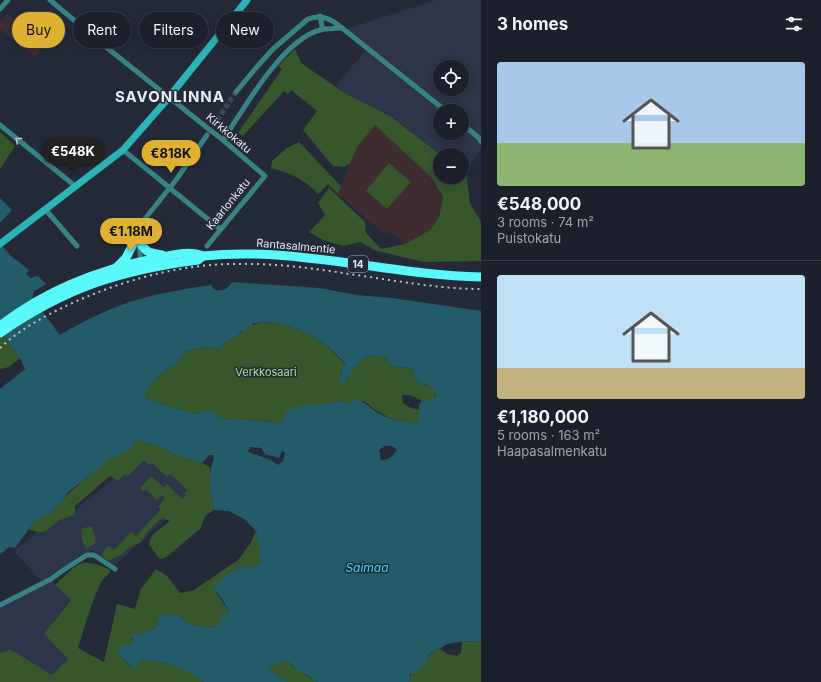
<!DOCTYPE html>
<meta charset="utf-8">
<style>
body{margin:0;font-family:Inter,sans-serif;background:#292d37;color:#f1f3f6;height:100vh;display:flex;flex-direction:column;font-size:15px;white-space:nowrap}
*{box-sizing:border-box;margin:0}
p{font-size:13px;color:#a0a3a9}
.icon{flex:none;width:22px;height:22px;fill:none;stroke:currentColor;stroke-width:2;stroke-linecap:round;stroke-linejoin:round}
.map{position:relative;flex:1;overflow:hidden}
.side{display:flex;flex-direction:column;background:#1c202b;width:340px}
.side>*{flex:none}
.hud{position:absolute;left:12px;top:12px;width:380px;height:36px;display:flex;gap:8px}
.controls{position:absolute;left:433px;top:60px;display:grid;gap:8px}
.controls a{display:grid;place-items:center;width:36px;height:36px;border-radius:50%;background:#1c202b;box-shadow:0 2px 10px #0003,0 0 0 1px #3a3e47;font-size:20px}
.price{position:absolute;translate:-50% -34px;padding:0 9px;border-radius:14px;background:#deb133;color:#111;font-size:13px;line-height:26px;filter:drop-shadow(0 1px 2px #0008)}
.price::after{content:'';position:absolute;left:50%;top:24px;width:12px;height:9px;margin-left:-6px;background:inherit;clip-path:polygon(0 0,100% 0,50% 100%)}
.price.selected{background:#222;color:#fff}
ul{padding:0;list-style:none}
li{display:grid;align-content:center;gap:8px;height:212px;padding:0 16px}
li+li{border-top:1px solid #3a3e47}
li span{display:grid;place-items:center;height:124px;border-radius:4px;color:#555}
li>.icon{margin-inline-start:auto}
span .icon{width:72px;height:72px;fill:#fffc;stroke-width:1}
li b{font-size:17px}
h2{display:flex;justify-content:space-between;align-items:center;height:48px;padding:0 16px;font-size:17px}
.chip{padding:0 14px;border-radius:18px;background:#1c202b;box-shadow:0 2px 10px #0003,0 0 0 1px #3a3e47;font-size:14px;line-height:36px}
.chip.selected{background:#deb133;color:#111}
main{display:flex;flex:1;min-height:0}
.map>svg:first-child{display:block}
.built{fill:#2e3449;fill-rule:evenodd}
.education{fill:#3f2c31}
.green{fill:#36562c}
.water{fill:#245b69;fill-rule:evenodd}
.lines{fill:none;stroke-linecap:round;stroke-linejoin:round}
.street-tunnel{stroke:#424755;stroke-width:5;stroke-dasharray:5 2.5;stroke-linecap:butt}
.street{stroke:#388283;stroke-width:5}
.secondary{stroke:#2bb4b6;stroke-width:7}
.highway{stroke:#59f8fa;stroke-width:9}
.rail{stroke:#bdc1cc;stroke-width:2;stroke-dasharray:2 4;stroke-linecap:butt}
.street-bridge{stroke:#388283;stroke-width:5}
.oneway{stroke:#b2ccd3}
.labels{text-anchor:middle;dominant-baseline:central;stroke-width:3;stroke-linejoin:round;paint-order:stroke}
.shield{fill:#252a39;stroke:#adb1bd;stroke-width:1}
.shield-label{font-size:10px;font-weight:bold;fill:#e7ebf5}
.street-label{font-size:11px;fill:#e7ebf5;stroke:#252a39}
.park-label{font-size:11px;fill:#a1e28c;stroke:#252a39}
.water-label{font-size:12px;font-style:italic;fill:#39d6f9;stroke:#252a39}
.district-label{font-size:15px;font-weight:bold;letter-spacing:1px;fill:#e7ebf5;stroke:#252a39}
</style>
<main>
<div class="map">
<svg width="481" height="682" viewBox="0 0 481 682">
<rect width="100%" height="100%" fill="#252a39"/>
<g class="built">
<path d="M 436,0 L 481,0 L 481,150 L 466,171 L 462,169 L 462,155 L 441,155 L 391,116 L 343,92 L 336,86 L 367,48 L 344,30 ZM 440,67 L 462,67 L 462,89 L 440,89 ZM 440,111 L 462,111 L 462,133 L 440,133 Z"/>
<path d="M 142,456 L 163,465 L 195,493 L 115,565 L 92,550 L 41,581 L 14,551 L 57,516 L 75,510 Z"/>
<path d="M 51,579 L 55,585 L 71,599 L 44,634 L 68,659 L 52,675 L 10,649 L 0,653 L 0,605 Z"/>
</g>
<g class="education">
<path d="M 7,14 L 45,45 L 35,57 L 0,29 L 0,23 Z"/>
<path d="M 375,125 L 432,178 L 443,197 L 439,217 L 430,230 L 405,244 L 389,231 L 385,234 L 338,194 L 357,147 Z"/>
</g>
<g class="green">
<path d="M 295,49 L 301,63 L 343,92 L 390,116 L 441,155 L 440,177 L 462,177 L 462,169 L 466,171 L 470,203 L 481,222 L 481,261 L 423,262 L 374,250 L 360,242 L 343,246 L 323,240 L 309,232 L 325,215 L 318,203 L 329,188 L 365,222 L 366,233 L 381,249 L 405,244 L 430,230 L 439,217 L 443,197 L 432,178 L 375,125 L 357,147 L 350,164 L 344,167 L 333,166 L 303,130 L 317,111 L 291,90 L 288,94 L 284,91 L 243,136 L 238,133 L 282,69 L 278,66 Z"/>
<path d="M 0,132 L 15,146 L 0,169 Z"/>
<path d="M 299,142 L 341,186 L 338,194 L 328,184 L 318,194 C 304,179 290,173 271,168 L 272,161 L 287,148 Z"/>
<path d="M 389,163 L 411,182 L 387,209 L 366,191 Z"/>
<path d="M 0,321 L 4,337 L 20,358 L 9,367 L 0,369 Z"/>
<path d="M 275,322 C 307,332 322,338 345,364 L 340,374 L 346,381 C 354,369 361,353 377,356 C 381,356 385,356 389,358 L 385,360 C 392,367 398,369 408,367 L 413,370 L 417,382 L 433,388 L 436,392 L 435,397 L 433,400 L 426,402 L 409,395 L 402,395 L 403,403 L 409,407 L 419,410 L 419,421 L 414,424 L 406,420 L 402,422 C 387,418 376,411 364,401 L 349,405 L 341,401 L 322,404 L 283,423 L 221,418 L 210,410 L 194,414 L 147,399 L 143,394 C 152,382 162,369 176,365 L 178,359 L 183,357 L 185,352 C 199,347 206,346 221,349 C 224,341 230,338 238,336 C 246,322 260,323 275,322 Z"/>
<path d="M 137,440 L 159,446 L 179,456 L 202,463 L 210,467 L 210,487 L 214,510 L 206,515 L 200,529 L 165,558 L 160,559 L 149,545 L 152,535 L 170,521 L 162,518 L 149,530 L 141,542 L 128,548 L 122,554 L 109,561 L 101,556 L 108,545 L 114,550 L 131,532 L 136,536 L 161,509 L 158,506 L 165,498 L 162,495 L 157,500 L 146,489 L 143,492 L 140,488 L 151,476 L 163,487 L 167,484 L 182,499 L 186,495 L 184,493 L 187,490 L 170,474 L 167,477 L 152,463 L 150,465 L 144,460 L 128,476 L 125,474 L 118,481 L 110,476 L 75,506 L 75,515 C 69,517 62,518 57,522 C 44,531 46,536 29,529 L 34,522 L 51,512 L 69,493 L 109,458 L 122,454 Z"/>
<path d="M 91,526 L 94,532 L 96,543 L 86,549 L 82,540 L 81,529 Z"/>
<path d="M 256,531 L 260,551 L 260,563 L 251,567 L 239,567 L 213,588 L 230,613 L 221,622 L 212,628 L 189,624 L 179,615 L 168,615 L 161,614 C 158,618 158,621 156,625 C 152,634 140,636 131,638 L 133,642 L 128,645 L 123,659 L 133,668 L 141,659 L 164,663 L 184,669 L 202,680 L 203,682 L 0,682 L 0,653 L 10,649 L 52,675 L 68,659 L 44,634 L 71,600 L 55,585 C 62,579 75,564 83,563 C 92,562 101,566 109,569 L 110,571 C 108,576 103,578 101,583 C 91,603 85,626 78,648 L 104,662 L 117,604 L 135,609 L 141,589 L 156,569 L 167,576 L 180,593 L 194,590 L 238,560 L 250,544 Z"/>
<path d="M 481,641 L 481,682 L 409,682 C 411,667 427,657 438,648 L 448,654 L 457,656 L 461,653 L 462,642 Z"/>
<path d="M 284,660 L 310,678 L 318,682 L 288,682 L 270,671 L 268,668 Z"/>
</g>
<g class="water">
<path d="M 0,198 L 12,210 L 0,223 Z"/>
<path d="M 0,243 L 11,256 L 29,270 L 26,274 L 30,278 L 38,276 L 46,284 L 34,291 L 32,298 L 60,335 C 81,322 110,308 133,301 C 158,293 185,289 211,285 L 215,290 C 223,291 228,289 232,282 L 319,288 L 357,295 L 392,298 L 481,311 L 481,641 C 469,642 448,640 440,649 L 438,648 L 427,656 L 428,660 L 417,672 L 410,674 L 409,682 L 318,682 C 311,679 304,672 297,671 L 295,667 L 284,660 L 268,669 L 288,682 L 203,682 L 202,680 L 183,669 L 164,663 L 141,659 L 138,665 L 133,668 L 117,653 L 123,645 L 128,645 L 133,642 L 131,635 L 139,633 L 140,636 L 143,635 L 147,631 L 154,629 C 157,624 157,618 161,614 L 168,615 L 179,615 L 189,624 L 212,628 L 221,622 L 220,615 L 230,613 L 222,599 L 213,588 L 227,575 L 239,567 L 251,567 L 260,563 L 260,551 L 256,531 L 244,519 L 229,511 L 214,510 C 211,493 206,475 214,459 L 213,455 L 209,455 L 202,463 L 179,456 L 159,446 L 137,440 L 132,446 L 132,449 L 122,454 L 109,459 L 89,476 L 68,492 L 60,504 L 51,512 L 34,522 L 15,548 L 9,547 L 0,555 L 0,389 L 25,369 L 20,358 L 4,337 L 0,321 ZM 275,322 C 307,332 322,338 345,363 L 338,381 L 342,384 C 355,374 357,353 377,356 C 381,356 385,356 389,358 L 385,360 C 393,367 397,369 408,367 L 413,370 L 417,382 C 422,384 430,385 433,389 C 442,396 430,403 422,400 L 419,405 L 419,421 L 414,424 L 406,420 L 402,422 C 394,420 385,417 378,413 C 367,406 367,402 353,399 L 349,405 L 341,401 L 322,404 L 294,407 L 285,413 L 283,423 L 221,418 L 210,410 L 194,414 L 147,399 L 144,394 C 152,382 162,369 176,365 L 178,360 L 183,357 L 185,352 C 199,347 206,346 221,349 C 224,341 230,338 238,336 L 241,331 L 245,331 L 248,326 L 251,326 L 253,323 ZM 385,446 L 392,446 L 397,450 C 392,457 389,460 381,460 L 379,450 ZM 250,447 L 261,448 L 265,454 L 279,458 L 282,451 L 285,452 L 283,461 L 278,465 L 271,460 L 248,452 Z"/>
</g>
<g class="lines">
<path class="street-tunnel" d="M 209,133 L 236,92"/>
<g class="street">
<path d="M 50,0 L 106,47 L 205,126"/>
<path d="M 0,9 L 8,0"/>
<path d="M 320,16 L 322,26 L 321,30"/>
<path d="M 236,92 L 255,69 L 273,49 L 308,19 C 322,14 331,19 342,28"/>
<path d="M 462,124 L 479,138 L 481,142"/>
<path d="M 0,125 L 75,186"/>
<path d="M 123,150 L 165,184"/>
<path d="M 177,194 L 220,229"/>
<path d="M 45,209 L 77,246"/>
<path d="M 139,234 L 144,220 L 176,180 L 207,135"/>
<path d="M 139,242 L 141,264"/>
<path d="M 207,246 L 265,176 L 223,140 C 244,109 282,40 320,30 C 327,28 335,29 342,28 L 446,111"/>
<path d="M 0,605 L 51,579 L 65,569 L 87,555 L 94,555 L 115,569"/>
</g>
<path class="secondary" d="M 0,244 L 123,150 L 165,102 L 247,0"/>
<g class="highway">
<path d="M 139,241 C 146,252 148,253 162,255"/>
<path d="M 117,267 L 126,258 L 139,232"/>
<path d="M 0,326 C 46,290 101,269 158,258 C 172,255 189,250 203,256 C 296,246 388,275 481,277"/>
<path d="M 0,333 C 65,288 120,270 198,260 L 203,256"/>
</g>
<path class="rail" d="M 0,348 C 24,325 60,308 91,295 C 136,277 186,264 235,264 C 273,263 312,268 349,274 C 393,280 437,289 481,289"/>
<g class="street-bridge">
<path d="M 205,126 L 223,140"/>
<path d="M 165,184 L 177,194"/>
</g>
</g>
<defs><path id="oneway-chevron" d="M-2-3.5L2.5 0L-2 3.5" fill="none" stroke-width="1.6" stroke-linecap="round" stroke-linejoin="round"/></defs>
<use class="oneway" href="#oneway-chevron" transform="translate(18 140) rotate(-141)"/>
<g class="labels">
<rect class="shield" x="348" y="256" width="20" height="16" rx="3"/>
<g class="shield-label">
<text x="358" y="264">14</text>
</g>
<g class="street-label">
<text transform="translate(229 133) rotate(40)">Kirkkokatu</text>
<text transform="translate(228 204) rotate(-51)">Kaarlonkatu</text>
<text transform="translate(296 246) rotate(5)">Rantasalmentie</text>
</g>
<g class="park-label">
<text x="266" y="372">Verkkosaari</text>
</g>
<g class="water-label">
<text x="367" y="567">Saimaa</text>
</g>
<g class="district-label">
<text x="170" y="96">SAVONLINNA</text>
</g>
</g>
</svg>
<div class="controls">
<a><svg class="icon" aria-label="locate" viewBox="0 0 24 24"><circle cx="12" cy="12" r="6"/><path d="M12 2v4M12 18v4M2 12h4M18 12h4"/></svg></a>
<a>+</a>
<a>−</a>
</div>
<b class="price selected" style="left:73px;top:172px">€548K</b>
<b class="price" style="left:171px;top:174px">€818K</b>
<b class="price" style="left:131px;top:252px">€1.18M</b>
<div class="hud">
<a class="chip selected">Buy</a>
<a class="chip">Rent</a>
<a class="chip">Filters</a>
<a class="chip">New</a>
</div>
</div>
<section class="side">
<h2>3 homes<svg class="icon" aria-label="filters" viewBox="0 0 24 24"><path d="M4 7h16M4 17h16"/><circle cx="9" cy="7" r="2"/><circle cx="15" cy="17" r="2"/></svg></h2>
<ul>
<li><span style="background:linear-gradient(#a9c7e8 65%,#8fb573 0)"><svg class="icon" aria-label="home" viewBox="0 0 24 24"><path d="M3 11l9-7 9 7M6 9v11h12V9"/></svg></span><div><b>€548,000</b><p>3 rooms · 74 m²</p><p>Puistokatu</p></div></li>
<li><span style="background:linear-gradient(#bfe0f5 75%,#c2b280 0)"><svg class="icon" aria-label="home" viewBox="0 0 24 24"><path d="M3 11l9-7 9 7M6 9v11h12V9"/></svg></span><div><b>€1,180,000</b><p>5 rooms · 163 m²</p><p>Haapasalmenkatu</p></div></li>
</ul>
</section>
</main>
